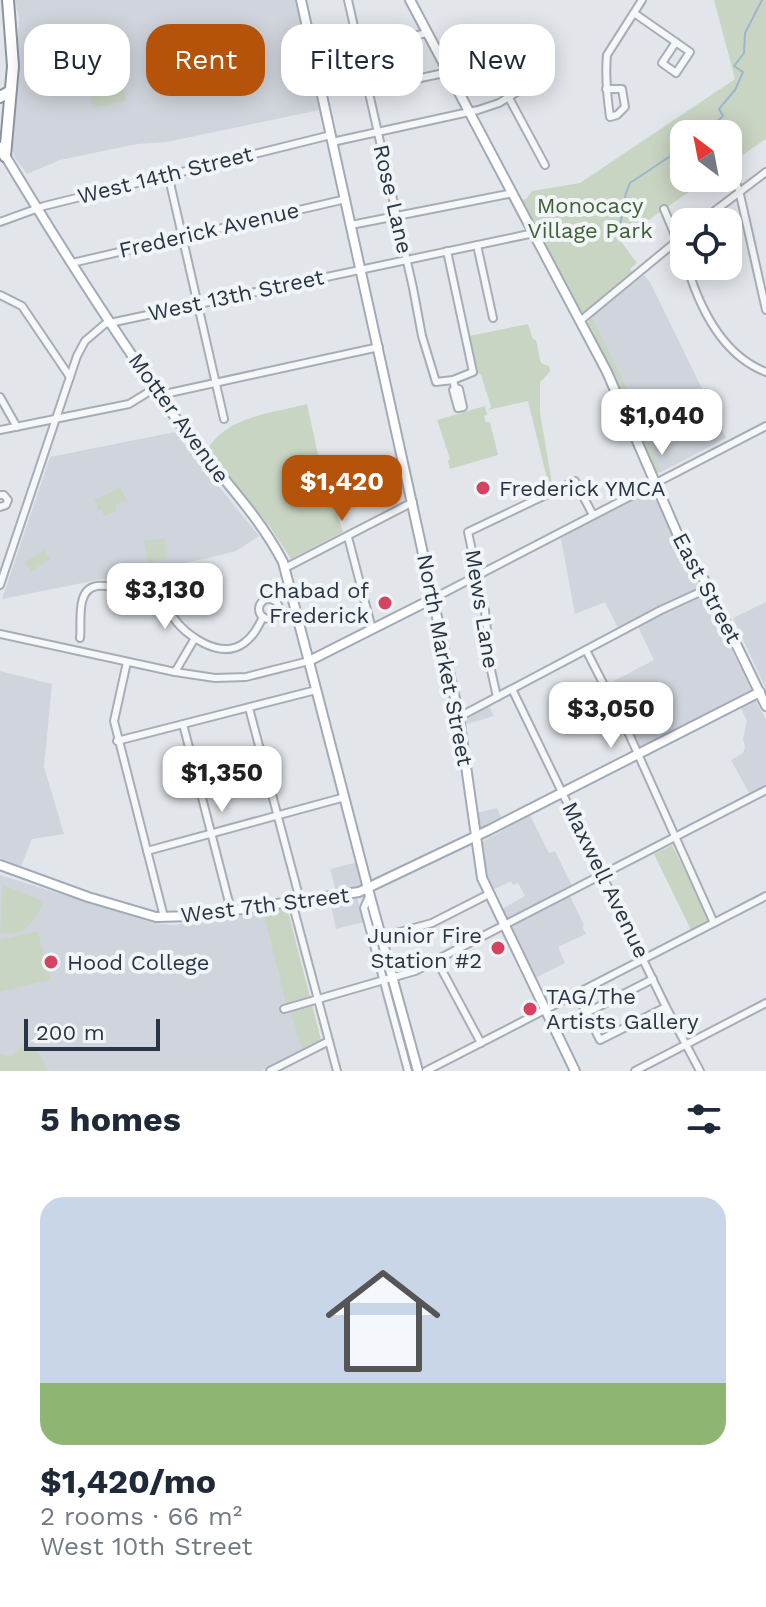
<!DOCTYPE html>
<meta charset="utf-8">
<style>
body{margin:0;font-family:"Work Sans",sans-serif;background:#f2f2f3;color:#1f2937;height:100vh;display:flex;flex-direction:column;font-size:30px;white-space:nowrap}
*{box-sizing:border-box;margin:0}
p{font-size:26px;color:#747a83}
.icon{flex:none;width:44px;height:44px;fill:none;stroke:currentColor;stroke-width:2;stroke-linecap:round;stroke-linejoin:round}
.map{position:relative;height:1071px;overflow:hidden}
.sheet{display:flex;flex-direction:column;background:#fff;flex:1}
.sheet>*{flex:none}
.guide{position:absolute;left:24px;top:24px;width:718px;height:72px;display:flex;gap:16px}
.needle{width:52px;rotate:328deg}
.tools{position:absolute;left:670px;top:120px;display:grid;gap:16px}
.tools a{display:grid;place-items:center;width:72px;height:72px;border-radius:16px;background:#fff;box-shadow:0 4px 20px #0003;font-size:40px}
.scale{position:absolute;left:24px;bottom:20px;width:136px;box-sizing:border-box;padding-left:8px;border:4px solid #293544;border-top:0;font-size:22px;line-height:28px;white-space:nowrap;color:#293544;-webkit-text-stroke:6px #f2f5f8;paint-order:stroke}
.price{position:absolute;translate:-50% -68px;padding:0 18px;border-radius:16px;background:#fff;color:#222;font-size:26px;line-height:52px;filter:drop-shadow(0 2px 4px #0008)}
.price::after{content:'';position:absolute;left:50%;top:48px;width:24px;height:18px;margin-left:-12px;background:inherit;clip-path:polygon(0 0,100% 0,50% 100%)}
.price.selected{background:#b45309;color:#fff}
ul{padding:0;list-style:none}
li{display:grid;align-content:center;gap:16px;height:424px;padding:0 40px}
li span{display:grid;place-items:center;height:248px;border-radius:24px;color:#555}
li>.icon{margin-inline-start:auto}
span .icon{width:144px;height:144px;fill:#fffc;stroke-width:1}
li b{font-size:34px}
h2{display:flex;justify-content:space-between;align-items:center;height:96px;padding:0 40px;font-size:34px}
.tag{padding:0 28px;border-radius:24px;background:#fff;box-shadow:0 4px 20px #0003;font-size:28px;line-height:72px}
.tag.selected{background:#b45309;color:#fff}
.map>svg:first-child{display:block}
.built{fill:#d0d5dd}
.green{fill:#c9d5c3}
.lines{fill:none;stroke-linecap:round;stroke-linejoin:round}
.stream{stroke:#9cb6cc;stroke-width:2}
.minor-casing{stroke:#a7adb6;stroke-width:10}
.major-casing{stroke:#a1abb7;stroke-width:12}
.highway-casing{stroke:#8994a2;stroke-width:14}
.minor{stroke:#f5f7f9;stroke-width:6}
.major{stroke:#fff;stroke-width:8}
.highway{stroke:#fff;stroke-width:10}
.poi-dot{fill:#d54262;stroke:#f2f5f8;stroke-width:3}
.labels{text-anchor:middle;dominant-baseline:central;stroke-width:8;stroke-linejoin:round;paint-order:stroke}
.street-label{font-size:22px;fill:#293544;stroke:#f2f5f8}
.park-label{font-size:22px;fill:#406036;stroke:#f2f5f8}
.poi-label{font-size:22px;fill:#293544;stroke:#f2f5f8;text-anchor:start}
</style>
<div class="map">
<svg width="766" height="1071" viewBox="0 0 766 1071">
<rect width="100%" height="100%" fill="#e2e6eb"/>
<g class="built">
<path d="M 15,0 L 295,0 L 319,110 L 167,142 L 137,144 L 60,160 L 27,174 L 15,158 L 10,144 L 19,19 Z"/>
<path d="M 644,275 L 650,282 L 726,438 L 661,472 L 628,390 L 590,318 Z"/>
<path d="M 175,432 L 259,536 L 236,551 L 213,557 L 2,599 L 50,457 Z"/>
<path d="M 652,487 L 678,546 L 701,586 L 619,630 L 605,602 L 575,614 L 560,534 Z"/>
<path d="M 704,594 L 753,693 L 638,750 L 606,685 L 654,660 L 638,627 Z"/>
<path d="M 766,602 L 766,689 L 733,618 Z"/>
<path d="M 0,671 L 52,684 L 44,767 L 64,834 L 32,839 L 21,866 L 0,858 Z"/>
<path d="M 755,699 L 766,720 L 766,786 L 750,795 L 731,760 L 743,753 L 745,747 L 743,739 L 747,721 L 740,706 Z"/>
<path d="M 489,705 L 494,716 L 463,725 L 463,719 Z"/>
<path d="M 497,808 L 503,821 L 478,831 L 476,813 Z"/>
<path d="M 530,815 L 549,853 L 555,851 L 572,886 L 505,920 L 500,910 L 525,896 L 518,883 L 513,885 L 511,881 L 491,891 L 486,880 L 480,843 Z"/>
<path d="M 358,862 L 362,886 L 336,891 L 330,869 Z"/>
<path d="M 0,875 L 154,923 L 174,925 L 287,908 L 321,1040 L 261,1071 L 0,1071 Z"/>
<path d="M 570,896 L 584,925 L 582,927 L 586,934 L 558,947 L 565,963 L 535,978 L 510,927 Z"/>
<path d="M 357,897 L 364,922 L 336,929 L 330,900 Z"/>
</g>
<g class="green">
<path d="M 714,0 L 766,0 L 766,139 L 728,165 L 728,134 L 684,134 L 684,178 L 709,178 L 620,240 L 637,263 L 630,269 L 636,276 L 589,314 L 578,311 L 517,201 L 526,199 L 532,191 L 580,183 L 735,79 Z"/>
<path d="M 111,28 L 126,101 L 93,108 L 77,35 Z"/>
<path d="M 590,318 L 593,319 L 628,390 L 661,472 L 656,473 L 628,406 L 588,323 Z"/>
<path d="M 528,324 L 533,339 L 536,340 L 541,363 L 549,366 L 550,372 L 540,382 L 540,413 L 553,489 L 550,491 L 528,401 L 488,410 L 491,407 L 481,375 L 477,372 L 469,336 Z"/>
<path d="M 307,404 L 324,482 L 328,483 L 343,532 L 291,559 L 270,527 L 207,450 C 226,416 273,413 307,404 Z"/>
<path d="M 485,406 L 487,415 L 484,416 L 486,422 L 490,422 L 498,455 L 450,469 L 448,461 L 450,459 L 437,420 Z"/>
<path d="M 121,488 L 126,500 L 115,505 L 117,511 L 104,516 L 102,510 L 99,510 L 94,499 Z"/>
<path d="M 164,538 L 168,558 L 148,562 L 144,541 Z"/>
<path d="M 44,550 L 50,559 L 31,572 L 25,562 Z"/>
<path d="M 672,845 L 710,921 L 691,930 L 654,854 Z"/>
<path d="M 2,884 L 44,902 C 36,921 22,938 0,933 Z"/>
<path d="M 287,908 L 310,998 L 286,1004 L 263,912 Z"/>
<path d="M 38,931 L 50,980 L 0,992 L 0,940 Z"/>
<path d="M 312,1005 L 321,1040 L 302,1049 L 291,1013 Z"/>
<path d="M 32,1044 L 45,1063 L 47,1071 L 0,1071 L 0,1053 L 11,1056 L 19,1048 Z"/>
</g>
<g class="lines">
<g class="stream">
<path d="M 703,134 L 723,116 L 719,109 L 735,90 L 743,72 L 734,66 L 744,53 L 745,33 L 762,0"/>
<path d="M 618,236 L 626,193 L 630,183 L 684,147"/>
</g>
<defs>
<g id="minor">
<path d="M 348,0 L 413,288 L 422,336 L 436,382 L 453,380 L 473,372 L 447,251"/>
<path d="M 634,13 L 690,52 L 676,73 L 662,63 L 676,42"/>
<path d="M 314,58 L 427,33"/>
<path d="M 368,89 L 449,72"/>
<path d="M 606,89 L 622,89 L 625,107 L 617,115 L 610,117 C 607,96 605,76 607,55 L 642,0"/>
<path d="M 509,98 L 545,165"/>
<path d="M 332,142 L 478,110 L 499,103 L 535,81 L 523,54"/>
<path d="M 728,167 L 739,190 L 766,310"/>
<path d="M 168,174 L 224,419"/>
<path d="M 664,209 L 684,257"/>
<path d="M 0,222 L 44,206 L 331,135"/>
<path d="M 700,222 L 766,172"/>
<path d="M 351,225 L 513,193"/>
<path d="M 477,245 L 493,318"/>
<path d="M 72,263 L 346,199"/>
<path d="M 687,266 C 700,309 722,355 766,372"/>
<path d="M 0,295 L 22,306 L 70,377"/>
<path d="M 580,321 L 684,235"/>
<path d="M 453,380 L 455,388 L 453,390 L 458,408 L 463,407 L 459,389 L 455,388"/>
<path d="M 160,395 L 379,347"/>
<path d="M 0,397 L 17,427"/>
<path d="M 0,430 L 129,404 L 155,388"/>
<path d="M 0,495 L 4,495 L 8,500 L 6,505 L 0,507"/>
<path d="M 348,537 L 372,629"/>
<path d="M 285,568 L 413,502"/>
<path d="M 0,585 L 77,356 L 85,341 L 105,324 L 534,233"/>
<path d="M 434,598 L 766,426"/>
<circle cx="269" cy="609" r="10"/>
<path d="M 0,634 L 175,672 L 215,678 L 246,677 L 309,661"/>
<path d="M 80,638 C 82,623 75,589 97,586 C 108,585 119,589 130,586 C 138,583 146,578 154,575 C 178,581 164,602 173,617 C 186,637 222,660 244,643 C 253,637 258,627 263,617"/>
<path d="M 586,650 L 629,734 L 714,923"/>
<path d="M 127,662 L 114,721 L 164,917"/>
<path d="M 175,672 L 195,638"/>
<path d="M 512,689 L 666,1007 L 700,1071"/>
<path d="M 497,697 L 491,670 L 485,611 L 468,532 L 575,481 L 593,515"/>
<path d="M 249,708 L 300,900"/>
<path d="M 459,717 L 661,610 L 709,588"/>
<path d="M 183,724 L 231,910"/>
<path d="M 117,741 L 316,690"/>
<path d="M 147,851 L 345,797"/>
<path d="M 370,894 L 364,908 L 408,1071"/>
<path d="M 292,902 L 337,1071"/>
<path d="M 382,937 L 432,923 L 489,894"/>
<path d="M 437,961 L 481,1043"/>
<path d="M 576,993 L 600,1040 L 666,1007"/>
<path d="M 284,1009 L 415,971 L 766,790"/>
<path d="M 586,1013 L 653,979"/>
<path d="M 270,1071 L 329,1041"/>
<path d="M 426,1071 L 766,896"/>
<path d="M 635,1071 L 766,1003"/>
</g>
<g id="major">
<path d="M 301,0 L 459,717 L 482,878 L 575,1071"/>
<path d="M 410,0 L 607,372 L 680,540 L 709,588 L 766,706"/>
<path d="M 0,147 C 55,239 114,332 177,420 C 211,467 256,510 283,562 L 371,900 L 418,1071"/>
<path d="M 309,661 L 434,598"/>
<path d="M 0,865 L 88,897 L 156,917 L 194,916 L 359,892 L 489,830 L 760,692"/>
</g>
<g id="highway">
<path d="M 0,97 L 7,93"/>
<path d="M 5,156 L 13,66 L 8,0"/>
</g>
</defs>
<use href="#minor" class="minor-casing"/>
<use href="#major" class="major-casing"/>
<use href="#highway" class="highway-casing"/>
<use href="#minor" class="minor"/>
<use href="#major" class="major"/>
<use href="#highway" class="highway"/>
</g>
<g class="poi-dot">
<circle cx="483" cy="488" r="8"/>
<circle cx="385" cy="603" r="8"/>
<circle cx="498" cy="948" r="8"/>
<circle cx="51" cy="962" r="8"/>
<circle cx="530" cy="1009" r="8"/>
</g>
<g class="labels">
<g class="street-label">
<text transform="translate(165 175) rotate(-14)">West 14th Street</text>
<text transform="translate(393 199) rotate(77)">Rose Lane</text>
<text transform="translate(209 230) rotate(-13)">Frederick Avenue</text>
<text transform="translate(236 295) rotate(-12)">West 13th Street</text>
<text transform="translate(179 418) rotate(54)">Motter Avenue</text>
<text transform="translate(707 588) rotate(62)">East Street</text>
<text transform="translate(482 609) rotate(81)">Mews Lane</text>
<text transform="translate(445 660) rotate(79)">North Market Street</text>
<text transform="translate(606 880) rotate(64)">Maxwell Avenue</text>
<text transform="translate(265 905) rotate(-7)">West 7th Street</text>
</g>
<g class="park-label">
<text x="590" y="205">Monocacy<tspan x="590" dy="25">Village Park</tspan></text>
</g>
<g class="poi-label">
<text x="499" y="488">Frederick YMCA</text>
<text x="369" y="590" text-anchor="end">Chabad of<tspan x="369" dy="25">Frederick</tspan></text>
<text x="482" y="935" text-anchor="end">Junior Fire<tspan x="482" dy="25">Station #2</tspan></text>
<text x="67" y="962">Hood College</text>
<text x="546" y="996">TAG/The<tspan x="546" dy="25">Artists Gallery</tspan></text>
</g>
</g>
</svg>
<div class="tools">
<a><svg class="needle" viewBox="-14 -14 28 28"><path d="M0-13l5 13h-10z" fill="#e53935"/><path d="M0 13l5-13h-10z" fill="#747a83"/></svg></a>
<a><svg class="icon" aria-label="locate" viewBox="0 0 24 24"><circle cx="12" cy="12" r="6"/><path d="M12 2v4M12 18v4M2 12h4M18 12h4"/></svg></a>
</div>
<div class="scale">200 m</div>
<b class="price" style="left:662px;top:457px">$1,040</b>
<b class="price selected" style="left:342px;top:523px">$1,420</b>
<b class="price" style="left:165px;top:631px">$3,130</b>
<b class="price" style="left:611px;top:750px">$3,050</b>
<b class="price" style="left:222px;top:814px">$1,350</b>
<div class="guide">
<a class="tag">Buy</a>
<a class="tag selected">Rent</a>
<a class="tag">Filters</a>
<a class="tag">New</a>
</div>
</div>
<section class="sheet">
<h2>5 homes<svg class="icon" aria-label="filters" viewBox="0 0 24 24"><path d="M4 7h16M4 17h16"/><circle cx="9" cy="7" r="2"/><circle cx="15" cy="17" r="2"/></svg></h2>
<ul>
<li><span style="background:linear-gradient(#c9d6e8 75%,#8fb573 0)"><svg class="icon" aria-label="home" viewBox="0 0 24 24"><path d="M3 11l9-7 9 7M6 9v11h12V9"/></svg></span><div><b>$1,420/mo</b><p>2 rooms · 66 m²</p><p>West 10th Street</p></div></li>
</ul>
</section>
